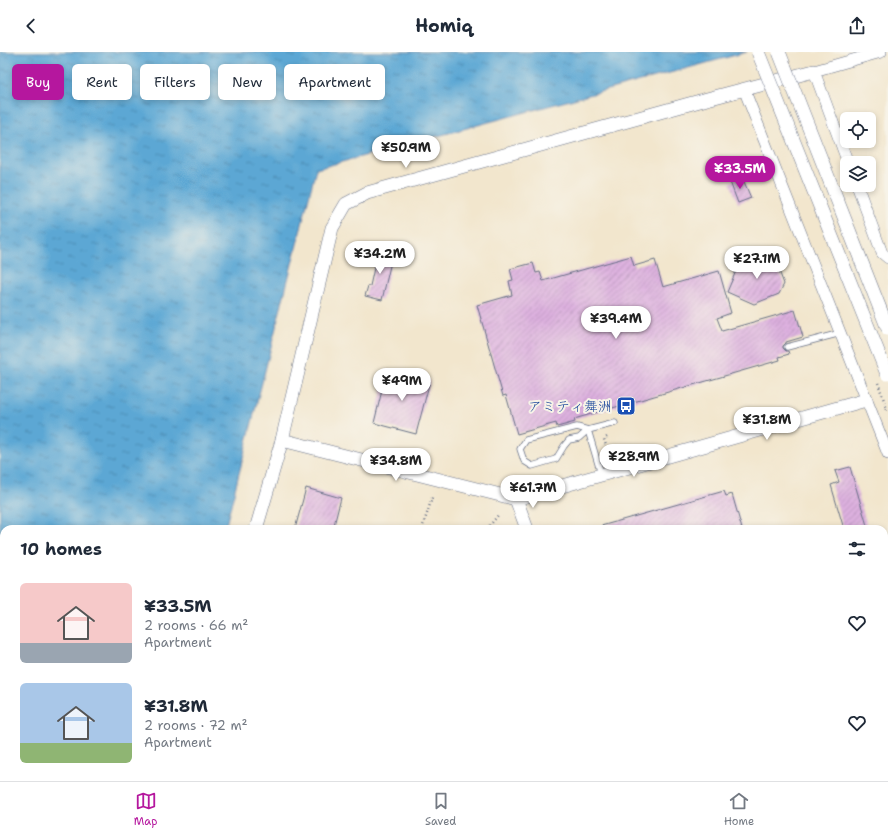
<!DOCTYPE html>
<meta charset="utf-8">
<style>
body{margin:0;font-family:"Shantell Sans","Klee One",sans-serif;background:#f2f2f3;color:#1f2937;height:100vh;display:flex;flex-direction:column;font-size:15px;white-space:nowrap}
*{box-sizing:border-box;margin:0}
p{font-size:13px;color:#747a83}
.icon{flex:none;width:22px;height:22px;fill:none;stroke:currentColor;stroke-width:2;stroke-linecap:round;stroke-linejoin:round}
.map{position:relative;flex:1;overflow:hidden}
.sheet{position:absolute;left:0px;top:473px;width:888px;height:256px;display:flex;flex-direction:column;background:#fff;border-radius:12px 12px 0 0;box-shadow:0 2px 6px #0003}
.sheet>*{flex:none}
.banner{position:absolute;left:12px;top:12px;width:400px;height:36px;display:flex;gap:8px}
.tools{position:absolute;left:840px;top:60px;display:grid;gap:8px}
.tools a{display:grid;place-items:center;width:36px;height:36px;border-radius:6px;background:#fff;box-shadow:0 2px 6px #0003;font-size:20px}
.price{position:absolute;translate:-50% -34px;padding:0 9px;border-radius:14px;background:#fff;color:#222;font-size:13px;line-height:26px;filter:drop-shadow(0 1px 2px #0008)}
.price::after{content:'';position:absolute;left:50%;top:24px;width:12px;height:9px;margin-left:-6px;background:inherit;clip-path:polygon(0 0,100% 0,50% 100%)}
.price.on{background:#b5179e;color:#fff}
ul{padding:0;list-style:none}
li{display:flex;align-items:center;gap:12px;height:100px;padding:0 20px}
li span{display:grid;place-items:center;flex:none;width:112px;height:80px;border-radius:6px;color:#555}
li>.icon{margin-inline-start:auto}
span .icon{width:48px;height:48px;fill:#fffc;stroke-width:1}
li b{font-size:17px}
h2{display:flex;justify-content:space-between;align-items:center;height:48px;padding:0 20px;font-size:17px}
.tag{padding:0 14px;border-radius:6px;background:#fff;box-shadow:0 2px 6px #0003;font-size:14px;line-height:36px}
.tag.on{background:#b5179e;color:#fff}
header{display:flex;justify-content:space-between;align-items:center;height:52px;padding:0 20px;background:#fff;font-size:18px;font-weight:700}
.dock{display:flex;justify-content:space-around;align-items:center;height:56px;border-top:1px solid #e0e1e3;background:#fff;font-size:11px;color:#747a83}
.dock a{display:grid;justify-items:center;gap:2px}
.dock .on{color:#b5179e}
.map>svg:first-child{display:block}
.water{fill:url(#water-ripples);stroke:#3c6b99}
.building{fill:url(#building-hatch)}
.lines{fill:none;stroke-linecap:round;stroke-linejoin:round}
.service-casing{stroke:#666f85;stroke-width:7}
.minor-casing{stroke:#666f85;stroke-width:12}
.tertiary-casing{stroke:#666f85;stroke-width:14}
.path{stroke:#666f85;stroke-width:2.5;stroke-dasharray:1 3;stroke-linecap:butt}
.service{stroke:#fff;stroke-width:5.5}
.minor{stroke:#fff;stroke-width:11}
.tertiary{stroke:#fff;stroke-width:13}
.tertiary-bridge-casing{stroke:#666f85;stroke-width:14;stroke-linecap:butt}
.tertiary-bridge{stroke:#fff;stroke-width:13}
.labels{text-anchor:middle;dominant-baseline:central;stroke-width:4;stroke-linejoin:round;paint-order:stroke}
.transit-label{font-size:14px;fill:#164399;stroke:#f7f3e8;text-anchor:end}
</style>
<header><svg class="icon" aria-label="back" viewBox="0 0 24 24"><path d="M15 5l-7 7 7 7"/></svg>Homiq<svg class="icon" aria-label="share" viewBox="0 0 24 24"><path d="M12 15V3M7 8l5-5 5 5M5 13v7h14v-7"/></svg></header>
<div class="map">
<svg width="888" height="729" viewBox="0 0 888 729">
<defs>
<pattern id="water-ripples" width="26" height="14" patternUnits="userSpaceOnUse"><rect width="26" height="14" fill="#5ca7d4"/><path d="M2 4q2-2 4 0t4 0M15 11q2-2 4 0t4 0" fill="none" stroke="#4b88af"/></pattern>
<pattern id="building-hatch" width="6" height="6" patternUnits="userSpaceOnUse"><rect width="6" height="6" fill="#ddb0df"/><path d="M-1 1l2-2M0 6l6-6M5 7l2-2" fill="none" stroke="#b290b8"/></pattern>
</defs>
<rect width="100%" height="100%" fill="#f7f3e8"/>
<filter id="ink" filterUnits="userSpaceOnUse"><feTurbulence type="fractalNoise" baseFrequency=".025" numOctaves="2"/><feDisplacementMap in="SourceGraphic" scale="8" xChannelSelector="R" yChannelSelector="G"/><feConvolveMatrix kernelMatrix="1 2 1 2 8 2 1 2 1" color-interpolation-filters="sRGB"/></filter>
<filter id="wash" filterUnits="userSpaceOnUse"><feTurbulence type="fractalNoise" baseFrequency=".012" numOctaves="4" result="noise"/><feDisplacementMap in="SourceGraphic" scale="16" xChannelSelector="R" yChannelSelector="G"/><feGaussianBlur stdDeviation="0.9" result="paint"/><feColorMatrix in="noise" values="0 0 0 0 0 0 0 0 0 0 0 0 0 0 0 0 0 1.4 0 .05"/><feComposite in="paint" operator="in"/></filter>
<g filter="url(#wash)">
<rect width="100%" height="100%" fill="#f2e6cd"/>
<path class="water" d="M 0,0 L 747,0 L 316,117 L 225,477 L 4,477 L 4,725 L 162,725 L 161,729 L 0,729 Z"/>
<g id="blocks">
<g class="building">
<path d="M 742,125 L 751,146 L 738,151 L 730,130 Z"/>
<path d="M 378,198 L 393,201 L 382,248 L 365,244 L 368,234 L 370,234 Z"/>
<path d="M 763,202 L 774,206 L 784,232 L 779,242 L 754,252 L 727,240 L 739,212 Z"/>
<path d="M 631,204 L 634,214 L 655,208 L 663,235 L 719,219 L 731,261 L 717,266 L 722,279 L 795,258 L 803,285 L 786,290 L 786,291 L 783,294 L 783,296 L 786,299 L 788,299 L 789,302 L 779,305 L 780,308 L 574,367 L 575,370 L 557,375 L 556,371 L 517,382 L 506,343 L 503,344 L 477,253 L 512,243 L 509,229 L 513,228 L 510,217 L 533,211 L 536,221 L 540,220 L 543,229 Z"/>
<path d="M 387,318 L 430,329 L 416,382 L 374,371 Z"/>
<path d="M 850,415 L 868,477 L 844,477 L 831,433 L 839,430 L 835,419 Z"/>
<path d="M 306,436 L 341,446 L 333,477 L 295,477 Z"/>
<path d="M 724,439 L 726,444 L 732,442 L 742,477 L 602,477 L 601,474 Z"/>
</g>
</g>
</g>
<g filter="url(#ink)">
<use href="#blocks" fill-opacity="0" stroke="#666f85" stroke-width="1"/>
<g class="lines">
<defs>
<g id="service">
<path d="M 787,295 L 841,281"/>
<path d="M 577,375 L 588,378 L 579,386 L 569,388 L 564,394 L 556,407 L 532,414 L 524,409 L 520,397 L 526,388 Z"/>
<path d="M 601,422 L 588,378 L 615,371"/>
<path d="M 328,725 L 330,729"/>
</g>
<g id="minor">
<path d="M 744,37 L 888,402"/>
<path d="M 848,111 L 814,19 L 881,0"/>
<path d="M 857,133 L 882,201 L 888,206"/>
</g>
<g id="tertiary">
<path d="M 282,388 L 516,447 L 866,348"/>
<path d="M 516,447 L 527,477"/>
<path d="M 256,477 L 282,388 L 332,176 L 346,152 L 367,141 L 707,47 L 814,19"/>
<path d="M 0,540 L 4,544"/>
<path d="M 884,569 L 888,568"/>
<path d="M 199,725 L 203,729"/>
<path d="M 624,725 L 626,729"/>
</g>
</defs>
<use href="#service" class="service-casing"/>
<use href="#minor" class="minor-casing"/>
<use href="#tertiary" class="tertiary-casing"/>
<g class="path">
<path d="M 878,331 L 887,357 L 883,359"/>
<path d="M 607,385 L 604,387 L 610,407"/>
<path d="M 422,477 L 433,443"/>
<path d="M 487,477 L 499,462"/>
<path d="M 0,558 L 4,563"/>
<path d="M 163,725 L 167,729"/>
<path d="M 579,725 L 581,729"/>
<path d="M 593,725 L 594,729"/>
</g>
<use href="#service" class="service"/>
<use href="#minor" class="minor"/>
<use href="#tertiary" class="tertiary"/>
<defs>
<g id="tertiary-bridge">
<path d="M 758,0 L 887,322"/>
<path d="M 779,0 L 888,277"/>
<path d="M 180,725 L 184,729"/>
</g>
</defs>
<use href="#tertiary-bridge" class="tertiary-bridge-casing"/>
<use href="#tertiary-bridge" class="tertiary-bridge"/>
</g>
</g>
<defs>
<symbol id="bus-square" viewBox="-11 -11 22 22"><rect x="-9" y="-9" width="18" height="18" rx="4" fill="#1a4fb4" stroke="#f7f3e8"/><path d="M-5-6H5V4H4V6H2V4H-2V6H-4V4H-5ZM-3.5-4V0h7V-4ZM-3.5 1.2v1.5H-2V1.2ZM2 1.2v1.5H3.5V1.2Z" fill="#fff"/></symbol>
</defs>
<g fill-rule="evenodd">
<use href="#bus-square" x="615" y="343" width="22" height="22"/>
</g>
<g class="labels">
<g class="transit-label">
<text x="612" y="354">アミティ舞洲</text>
</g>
</g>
</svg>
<div class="tools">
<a><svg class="icon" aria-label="locate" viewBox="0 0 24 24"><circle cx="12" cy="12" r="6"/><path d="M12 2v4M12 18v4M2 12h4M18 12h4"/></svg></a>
<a><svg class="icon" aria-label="layers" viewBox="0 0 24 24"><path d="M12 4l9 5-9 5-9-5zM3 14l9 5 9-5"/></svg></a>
</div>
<b class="price" style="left:406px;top:117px">¥50.9M</b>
<b class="price on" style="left:740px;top:138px">¥33.5M</b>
<b class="price" style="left:380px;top:223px">¥34.2M</b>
<b class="price" style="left:757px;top:228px">¥27.1M</b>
<b class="price" style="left:616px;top:288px">¥39.4M</b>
<b class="price" style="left:402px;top:350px">¥49M</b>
<b class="price" style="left:767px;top:389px">¥31.8M</b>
<b class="price" style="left:634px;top:426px">¥28.9M</b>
<b class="price" style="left:396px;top:430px">¥34.8M</b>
<b class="price" style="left:533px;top:457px">¥61.7M</b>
<div class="banner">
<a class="tag on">Buy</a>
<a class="tag">Rent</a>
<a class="tag">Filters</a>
<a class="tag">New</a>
<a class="tag">Apartment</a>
</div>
<section class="sheet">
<h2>10 homes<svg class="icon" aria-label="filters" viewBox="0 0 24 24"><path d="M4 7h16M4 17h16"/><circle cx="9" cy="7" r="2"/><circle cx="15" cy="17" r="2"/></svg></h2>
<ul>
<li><span style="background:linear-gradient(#f6c9c9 75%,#9aa5b1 0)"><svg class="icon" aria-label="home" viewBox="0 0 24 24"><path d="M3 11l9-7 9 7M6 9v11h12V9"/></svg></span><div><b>¥33.5M</b><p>2 rooms · 66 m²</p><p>Apartment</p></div><svg class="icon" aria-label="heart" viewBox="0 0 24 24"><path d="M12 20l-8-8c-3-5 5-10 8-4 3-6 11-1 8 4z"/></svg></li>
<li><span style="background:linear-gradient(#a9c7e8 75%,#8fb573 0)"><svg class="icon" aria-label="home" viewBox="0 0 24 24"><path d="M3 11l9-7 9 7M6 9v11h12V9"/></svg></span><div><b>¥31.8M</b><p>2 rooms · 72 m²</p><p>Apartment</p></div><svg class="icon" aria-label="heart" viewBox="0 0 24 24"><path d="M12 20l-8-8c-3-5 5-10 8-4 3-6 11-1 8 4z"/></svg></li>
</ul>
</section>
</div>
<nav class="dock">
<a class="on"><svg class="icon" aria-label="map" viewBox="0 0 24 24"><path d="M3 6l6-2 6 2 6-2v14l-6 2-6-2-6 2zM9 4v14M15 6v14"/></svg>Map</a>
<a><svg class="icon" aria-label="saved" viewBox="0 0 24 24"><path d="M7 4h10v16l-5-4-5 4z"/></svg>Saved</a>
<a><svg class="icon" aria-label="home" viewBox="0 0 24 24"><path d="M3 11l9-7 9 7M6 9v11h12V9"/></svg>Home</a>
</nav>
